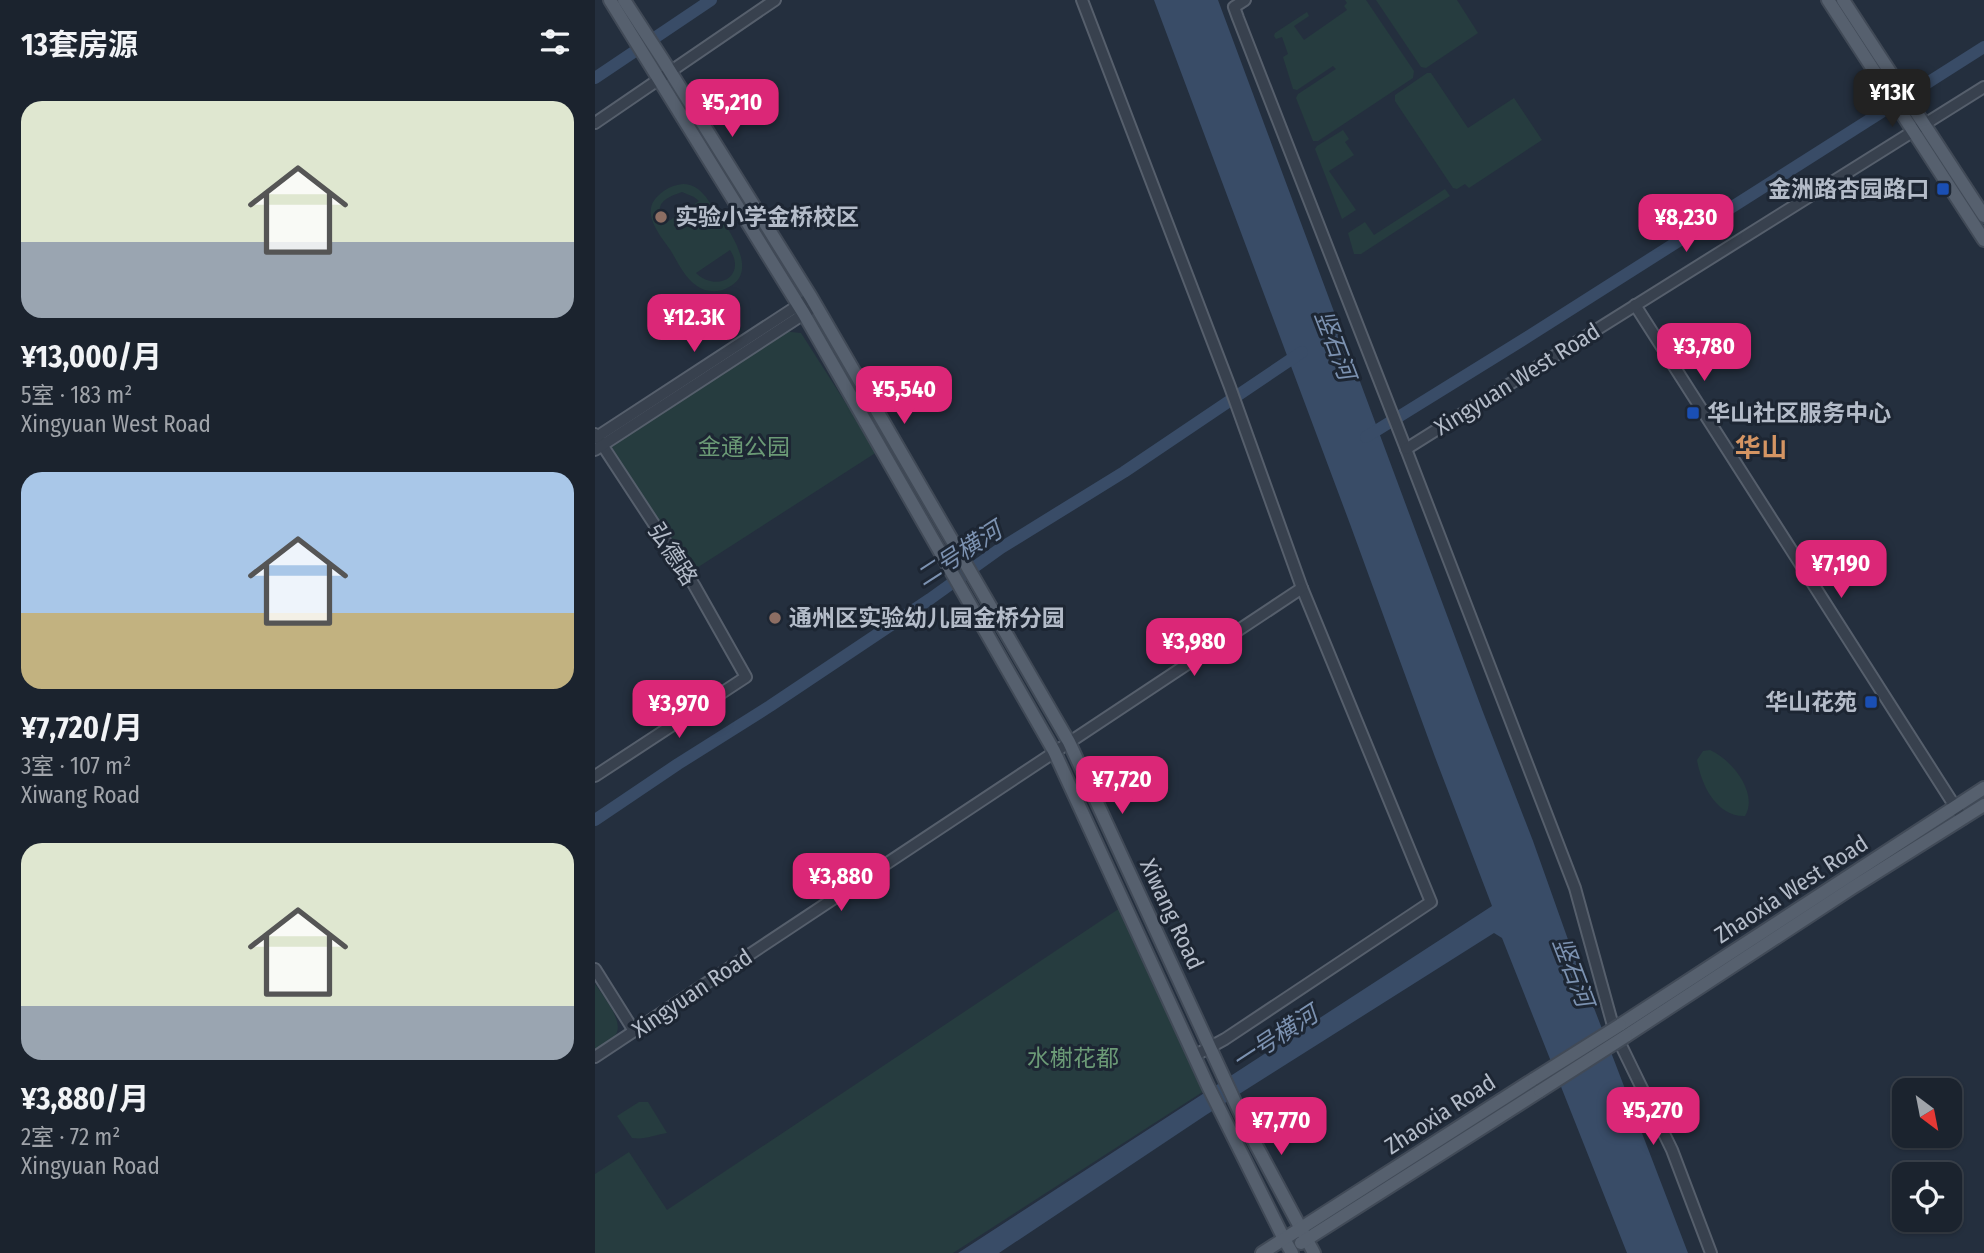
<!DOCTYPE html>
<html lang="zh">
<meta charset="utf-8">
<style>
body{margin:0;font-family:"Fira Sans Condensed","Noto Sans SC",sans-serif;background:#242b36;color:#f1f3f6;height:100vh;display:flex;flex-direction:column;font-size:26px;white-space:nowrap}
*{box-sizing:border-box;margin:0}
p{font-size:23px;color:#a0a4aa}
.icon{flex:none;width:38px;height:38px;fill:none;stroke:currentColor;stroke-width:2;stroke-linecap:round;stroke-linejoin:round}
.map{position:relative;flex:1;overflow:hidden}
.sheet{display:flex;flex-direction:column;background:#1b232e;width:595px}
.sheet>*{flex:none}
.needle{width:46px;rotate:148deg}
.fabs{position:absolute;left:1297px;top:1078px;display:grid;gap:14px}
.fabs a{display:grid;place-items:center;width:70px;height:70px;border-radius:14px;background:#1b232e;box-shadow:0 2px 5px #0004,0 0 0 2px #39404a;font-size:35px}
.price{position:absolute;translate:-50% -60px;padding:0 16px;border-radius:14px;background:#db2777;color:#fff;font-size:23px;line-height:46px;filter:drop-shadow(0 2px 4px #0008)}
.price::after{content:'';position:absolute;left:50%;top:42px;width:21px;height:16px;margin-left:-10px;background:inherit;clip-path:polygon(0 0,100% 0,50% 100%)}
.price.active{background:#222;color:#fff}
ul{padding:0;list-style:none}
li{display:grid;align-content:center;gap:14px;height:371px;padding:0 21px}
li span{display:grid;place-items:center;height:217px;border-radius:21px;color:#555}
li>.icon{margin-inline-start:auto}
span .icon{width:126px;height:126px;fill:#fffc;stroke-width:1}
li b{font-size:30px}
h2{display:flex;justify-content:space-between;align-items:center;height:84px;padding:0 21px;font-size:30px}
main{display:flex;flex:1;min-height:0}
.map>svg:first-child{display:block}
.green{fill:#263c3f;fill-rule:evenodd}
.water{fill:#394c67}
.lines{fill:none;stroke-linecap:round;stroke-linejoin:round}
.river{stroke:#394c67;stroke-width:12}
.minor-casing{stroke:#565f6c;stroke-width:14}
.major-casing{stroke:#414a57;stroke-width:16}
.minor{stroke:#38414e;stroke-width:10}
.major{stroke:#56606e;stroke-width:12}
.major-bridge-casing{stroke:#414a57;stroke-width:16;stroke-linecap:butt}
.major-bridge{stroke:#56606e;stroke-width:12}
.transit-dot{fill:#1a4fb4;stroke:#1d2633;stroke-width:2.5}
.education-dot{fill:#8d6e63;stroke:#1d2633;stroke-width:2.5}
.labels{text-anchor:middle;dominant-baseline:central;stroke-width:6;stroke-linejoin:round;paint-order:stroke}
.poi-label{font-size:23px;font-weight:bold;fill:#b4bcc9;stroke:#1d2633;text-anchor:start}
.street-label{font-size:23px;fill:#b4bcc9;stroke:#1d2633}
.park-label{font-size:23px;fill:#6b9a76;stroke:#1d2633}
.water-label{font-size:24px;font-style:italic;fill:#7c92b1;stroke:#1d2633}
.quarter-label{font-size:26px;font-weight:bold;fill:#d59563;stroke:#1d2633}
</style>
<main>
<section class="sheet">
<h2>13套房源<svg class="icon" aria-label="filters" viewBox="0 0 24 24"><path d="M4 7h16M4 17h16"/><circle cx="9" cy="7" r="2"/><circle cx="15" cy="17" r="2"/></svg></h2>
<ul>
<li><span style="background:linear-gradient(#dfe7d0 65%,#9aa5b1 0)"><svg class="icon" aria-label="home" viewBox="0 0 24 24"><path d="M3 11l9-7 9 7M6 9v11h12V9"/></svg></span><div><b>¥13,000/月</b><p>5室 · 183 m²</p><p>Xingyuan West Road</p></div></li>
<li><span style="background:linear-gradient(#a9c7e8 65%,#c2b280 0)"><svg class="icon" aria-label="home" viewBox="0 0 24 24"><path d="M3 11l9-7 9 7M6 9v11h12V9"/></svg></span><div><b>¥7,720/月</b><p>3室 · 107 m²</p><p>Xiwang Road</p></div></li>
<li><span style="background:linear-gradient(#dfe7d0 75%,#9aa5b1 0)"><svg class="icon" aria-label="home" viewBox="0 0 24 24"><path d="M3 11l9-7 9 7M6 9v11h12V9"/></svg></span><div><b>¥3,880/月</b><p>2室 · 72 m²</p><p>Xingyuan Road</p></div></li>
</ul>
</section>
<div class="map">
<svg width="1389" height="1253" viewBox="0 0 1389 1253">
<rect width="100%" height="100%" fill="#242f3e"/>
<g class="green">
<path d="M 750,0 L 771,0 L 819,71 L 818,78 L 723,141 L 718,141 L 701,98 L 703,94 L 741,69 L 738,66 L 702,90 L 698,89 L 688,57 L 693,54 L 687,37 L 681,39 L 679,36 L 680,33 L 712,12 L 714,16 L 699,26 L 709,40 L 752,10 L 749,6 L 752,3 Z"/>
<path d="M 781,0 L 862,0 L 883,33 L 831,68 L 826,67 Z"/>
<path d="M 832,73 L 836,73 L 873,128 L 919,98 L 947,140 L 874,188 L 870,184 L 862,189 L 858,188 L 800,101 L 800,95 Z"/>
<path d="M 748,130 L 754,139 L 750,142 L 759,155 L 734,171 L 761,210 L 747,219 L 720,149 L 722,146 Z"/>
<path d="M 88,184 C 98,184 104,189 111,197 C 124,217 171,271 132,288 C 123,293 110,292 102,286 C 90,278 83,263 76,251 C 65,235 44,212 64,195 C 71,188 79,185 88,184 ZM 87,192 L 99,197 L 104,201 L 69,224 C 58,204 69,198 87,192 ZM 135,250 C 152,276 122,293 101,273 Z"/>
<path d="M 850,189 L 855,196 L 766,254 L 759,254 L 753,233 L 770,222 L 779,235 Z"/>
<path d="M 187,331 L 206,333 L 282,452 L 94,573 L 15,444 Z"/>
<path d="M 1115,750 C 1136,759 1164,793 1150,816 C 1121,817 1106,784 1102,760 L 1108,751 Z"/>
<path d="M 525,908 L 609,1091 L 358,1253 L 0,1253 L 0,1174 L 34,1152 L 72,1210 Z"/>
<path d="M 0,984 C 8,996 32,1024 19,1037 C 14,1042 6,1046 0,1050 Z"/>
<path d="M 44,1102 L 53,1102 L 72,1133 C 59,1135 50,1140 37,1138 L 22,1116 Z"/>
</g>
<path class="water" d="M 559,0 L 623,0 L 888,712 L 938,841 L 976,948 L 1093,1253 L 1032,1253 L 907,938 L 899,933 L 611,1115 L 404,1253 L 363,1253 L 897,906 L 840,757 L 755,524 Z"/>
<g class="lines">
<g class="river">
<path d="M 0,78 L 116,0"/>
<path d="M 771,437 L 934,336 L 1389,47"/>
<path d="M 0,820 L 83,764 L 175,706 L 335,599 L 406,548 L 529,472 L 707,352"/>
</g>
<defs>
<g id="minor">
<path d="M 487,0 L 635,387 L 707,588 L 836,902 L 630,1039 L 599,1056"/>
<path d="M 650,0 L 639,7 L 643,18 L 811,449 L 980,888 L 1020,1033 L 1077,1150 L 1116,1253"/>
<path d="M 0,123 L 180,0"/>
<path d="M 1040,305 L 1368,819"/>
<path d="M 0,434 L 99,585 L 151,677 L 0,776"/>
<path d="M 0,438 L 216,297"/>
<path d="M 811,449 L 1389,87"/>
<path d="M 0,450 L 215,310"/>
<path d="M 0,969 L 39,1031"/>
<path d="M 0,1057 L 707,588"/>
</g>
<g id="major">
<path d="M 15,0 L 209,314 L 459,751 L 613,1086 L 689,1239 L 697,1253"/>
<path d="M 29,0 L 68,60 L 216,297 L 474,742 L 653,1130 L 719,1253"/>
<path d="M 1233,0 L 1389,240"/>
<path d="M 1248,0 L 1389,216"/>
<path d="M 1025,1025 L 1389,788"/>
<path d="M 1031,1036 L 1257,888 L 1389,805"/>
<path d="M 706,1243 L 945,1091"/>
<path d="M 667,1253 L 939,1079"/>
</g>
</defs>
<use href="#minor" class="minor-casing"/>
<use href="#major" class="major-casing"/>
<use href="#minor" class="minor"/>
<use href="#major" class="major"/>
<defs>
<g id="major-bridge">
<path d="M 939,1079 L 1025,1025"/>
<path d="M 945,1091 L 1031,1036"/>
</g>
</defs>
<use href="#major-bridge" class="major-bridge-casing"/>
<use href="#major-bridge" class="major-bridge"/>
</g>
<g class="transit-dot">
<rect x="1341" y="182" width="14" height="14" rx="3.5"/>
<rect x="1091" y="406" width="14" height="14" rx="3.5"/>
<rect x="1269" y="695" width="14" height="14" rx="3.5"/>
</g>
<g class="education-dot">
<circle cx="66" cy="217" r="7"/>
<circle cx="180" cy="618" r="7"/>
</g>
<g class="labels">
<g class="poi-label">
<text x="1334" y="189" text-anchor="end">金洲路杏园路口</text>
<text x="80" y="217">实验小学金桥校区</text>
<text x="1112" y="413">华山社区服务中心</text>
<text x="194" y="618">通州区实验幼儿园金桥分园</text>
<text x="1262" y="702" text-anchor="end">华山花苑</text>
</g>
<g class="street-label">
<text transform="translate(922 379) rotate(-32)">Xingyuan West Road</text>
<text transform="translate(78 554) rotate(57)">弘德路</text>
<text transform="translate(1196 889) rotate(-33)">Zhaoxia West Road</text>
<text transform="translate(577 914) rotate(65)">Xiwang Road</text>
<text transform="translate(97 993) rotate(-34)">Xingyuan Road</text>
<text transform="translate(845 1114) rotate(-33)">Zhaoxia Road</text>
</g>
<g class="park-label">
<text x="149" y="447">金通公园</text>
<text x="478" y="1058">水榭花都</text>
</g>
<g class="water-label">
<text transform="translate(740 345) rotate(69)">竖石河</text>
<text transform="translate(364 554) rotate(-33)">二号横河</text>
<text transform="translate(978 972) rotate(69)">竖石河</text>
<text transform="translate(680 1038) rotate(-33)">一号横河</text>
</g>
<g class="quarter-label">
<text x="1166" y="448">华山</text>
</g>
</g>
</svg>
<div class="fabs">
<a><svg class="needle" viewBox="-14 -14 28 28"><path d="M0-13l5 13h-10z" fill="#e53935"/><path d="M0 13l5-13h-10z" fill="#a0a4aa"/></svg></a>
<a><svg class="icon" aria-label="locate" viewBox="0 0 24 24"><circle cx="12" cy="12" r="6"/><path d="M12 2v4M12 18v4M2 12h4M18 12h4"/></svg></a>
</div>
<b class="price active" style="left:1297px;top:129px">¥13K</b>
<b class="price" style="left:137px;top:139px">¥5,210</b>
<b class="price" style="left:1091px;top:254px">¥8,230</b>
<b class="price" style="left:99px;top:354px">¥12.3K</b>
<b class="price" style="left:1109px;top:383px">¥3,780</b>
<b class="price" style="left:309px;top:426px">¥5,540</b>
<b class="price" style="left:1246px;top:600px">¥7,190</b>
<b class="price" style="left:599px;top:678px">¥3,980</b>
<b class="price" style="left:84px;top:740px">¥3,970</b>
<b class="price" style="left:527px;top:816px">¥7,720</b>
<b class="price" style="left:246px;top:913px">¥3,880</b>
<b class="price" style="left:1058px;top:1147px">¥5,270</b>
<b class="price" style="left:686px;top:1157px">¥7,770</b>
</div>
</main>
